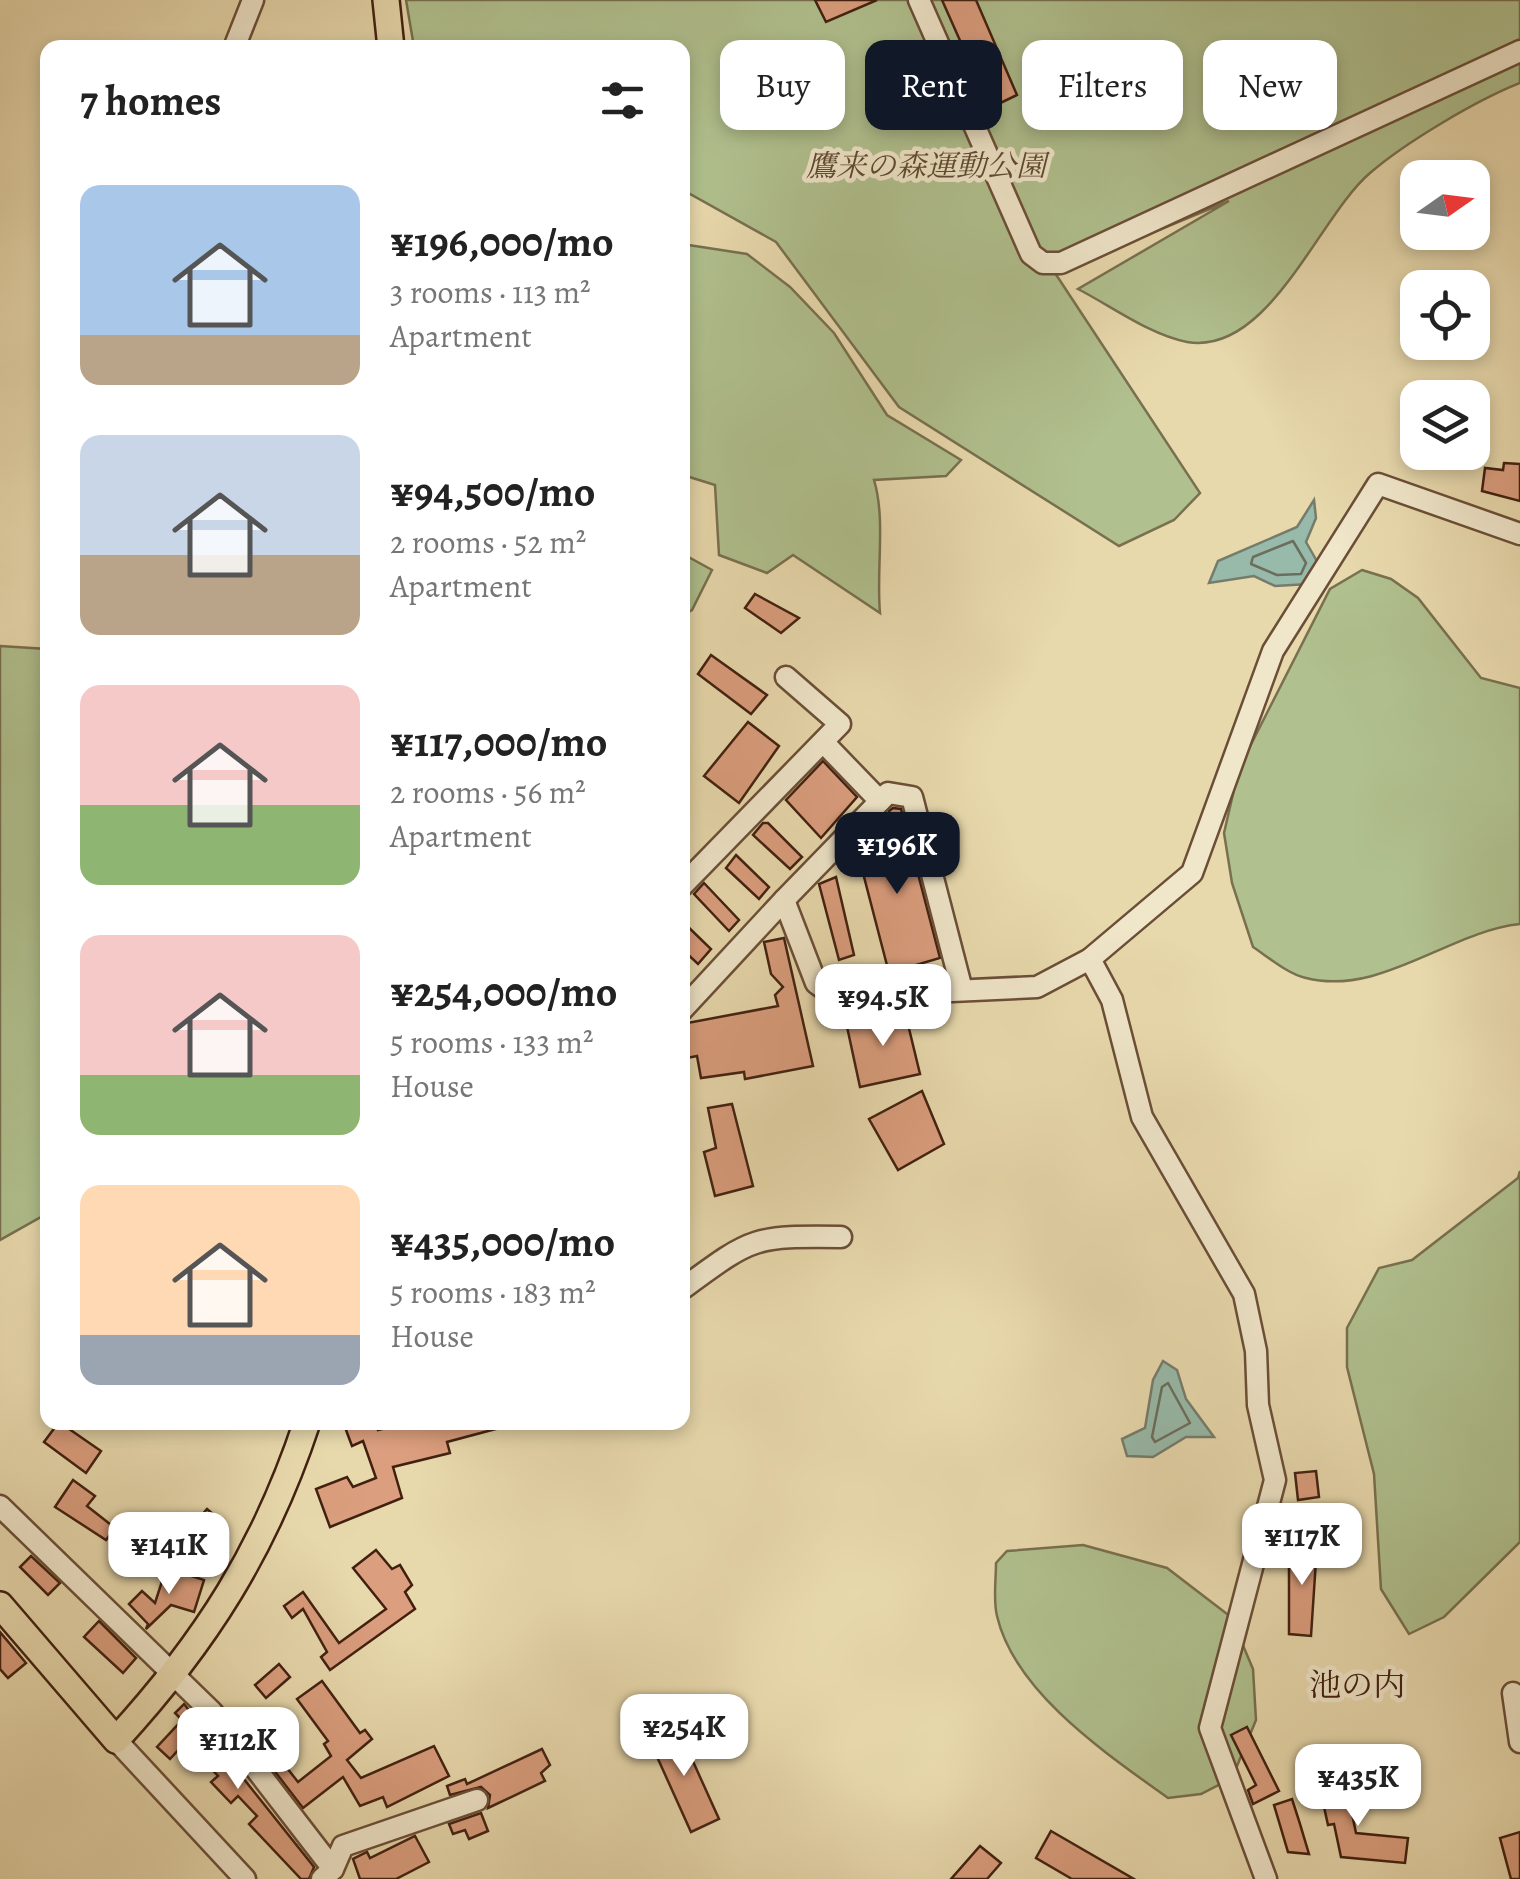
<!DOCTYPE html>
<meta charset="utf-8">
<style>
body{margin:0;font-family:Alegreya,"Noto Serif JP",serif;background:#f6f6f6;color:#222;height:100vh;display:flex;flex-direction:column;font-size:38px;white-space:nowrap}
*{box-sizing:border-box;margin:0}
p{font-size:32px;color:#767676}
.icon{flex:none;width:55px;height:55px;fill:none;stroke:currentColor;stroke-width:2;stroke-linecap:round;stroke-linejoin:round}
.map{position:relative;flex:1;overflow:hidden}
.panel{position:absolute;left:40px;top:40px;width:650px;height:1390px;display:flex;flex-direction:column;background:#fff;border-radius:20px;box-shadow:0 5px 15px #0003}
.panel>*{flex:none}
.banner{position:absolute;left:720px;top:40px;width:650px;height:90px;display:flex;gap:20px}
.needle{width:65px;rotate:76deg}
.tools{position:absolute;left:1400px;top:160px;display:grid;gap:20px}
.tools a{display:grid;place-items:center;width:90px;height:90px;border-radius:20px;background:#fff;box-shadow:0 5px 15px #0003;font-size:50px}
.price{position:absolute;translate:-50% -85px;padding:0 22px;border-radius:20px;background:#fff;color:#222;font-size:32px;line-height:65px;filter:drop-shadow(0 2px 5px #0008)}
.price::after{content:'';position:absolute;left:50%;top:60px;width:30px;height:22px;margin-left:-15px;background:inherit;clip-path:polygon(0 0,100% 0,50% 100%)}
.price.on{background:#111827;color:#fff}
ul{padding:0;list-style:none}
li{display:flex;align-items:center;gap:30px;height:250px;padding:0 40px}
li span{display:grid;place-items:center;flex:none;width:280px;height:200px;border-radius:20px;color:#555}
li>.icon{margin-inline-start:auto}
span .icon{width:120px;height:120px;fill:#fffc;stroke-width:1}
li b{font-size:42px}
h2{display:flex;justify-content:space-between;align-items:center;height:120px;padding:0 40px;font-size:42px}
.pill{padding:0 35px;border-radius:20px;background:#fff;box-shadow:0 5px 15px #0003;font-size:35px;line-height:90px}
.pill.on{background:#111827;color:#fff}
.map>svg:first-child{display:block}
.green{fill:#b0c08e;stroke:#78704f;stroke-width:2.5}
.water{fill:#97baaa;stroke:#757c6c;stroke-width:2.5}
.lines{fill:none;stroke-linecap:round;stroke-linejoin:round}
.shore{stroke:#6c6d5d;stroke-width:2.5}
.building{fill:#db9e7e;stroke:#412010;stroke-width:2.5}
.minor-casing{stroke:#6b4e37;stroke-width:25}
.major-casing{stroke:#412010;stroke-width:30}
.minor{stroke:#f0e6ca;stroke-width:20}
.major{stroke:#e8d9ad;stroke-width:25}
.labels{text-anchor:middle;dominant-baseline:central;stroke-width:9;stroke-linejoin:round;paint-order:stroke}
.park-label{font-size:30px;font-style:italic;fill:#5d4830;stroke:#f0e6ca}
.neighbourhood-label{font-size:32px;fill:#412010;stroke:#f0e6ca}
</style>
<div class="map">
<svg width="1520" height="1879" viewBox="0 0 1520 1879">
<rect width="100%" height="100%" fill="#e8d9ad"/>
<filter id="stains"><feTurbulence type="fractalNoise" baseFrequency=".002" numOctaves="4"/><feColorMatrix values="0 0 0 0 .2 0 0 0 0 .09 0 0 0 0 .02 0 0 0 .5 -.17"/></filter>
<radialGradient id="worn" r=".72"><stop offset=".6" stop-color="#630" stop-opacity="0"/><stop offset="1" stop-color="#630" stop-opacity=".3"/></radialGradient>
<g class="green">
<path d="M 406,0 L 1520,0 L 1520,83 C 1477,100 1406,142 1370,173 C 1319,216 1269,356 1187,342 C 1150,335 1111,306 1078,289 L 1229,201 L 1055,273 L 1200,493 L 1174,520 L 1119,546 L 899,407 L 776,242 L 683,190 L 682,48 L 414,47 Z"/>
<path d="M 682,244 L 747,254 L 790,287 L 834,333 L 887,415 L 961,460 L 946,476 L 874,480 C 886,520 876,569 880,613 L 793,555 L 767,573 L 719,555 L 715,485 L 683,475 Z"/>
<path d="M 683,554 L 712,570 L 692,610 L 683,615 Z"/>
<path d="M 1362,570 L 1391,579 L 1418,598 L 1481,678 L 1520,688 L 1520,924 C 1450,931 1380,997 1306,978 C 1288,974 1268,957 1253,947 L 1232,883 L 1224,833 L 1239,768 L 1330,589 Z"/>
<path d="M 0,646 L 47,649 L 48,1213 L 0,1240 Z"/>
<path d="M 1520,1171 L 1520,1542 L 1444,1617 L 1409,1634 L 1381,1589 L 1374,1474 L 1347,1367 L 1347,1328 L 1379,1268 L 1412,1260 L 1518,1178 Z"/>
<path d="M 1083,1545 L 1167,1568 L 1231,1617 L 1253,1669 L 1256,1720 L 1232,1778 L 1201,1794 L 1168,1798 C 1107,1754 1015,1693 997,1616 C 993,1600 996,1580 996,1563 L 1007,1551 Z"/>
</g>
<g class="water">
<path d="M 1314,500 L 1316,518 L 1306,542 L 1318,563 L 1309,584 L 1275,586 L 1254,576 L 1209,583 L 1218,561 L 1297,527 Z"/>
<path d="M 1163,1361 L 1177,1370 L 1186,1399 L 1214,1437 L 1186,1437 L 1153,1457 L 1127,1456 L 1122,1439 L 1145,1428 L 1153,1380 Z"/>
</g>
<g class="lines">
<g class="shore">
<path d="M 1293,541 L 1306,563 L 1301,574 L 1277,575 L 1251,564 L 1253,557 Z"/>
<path d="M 1168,1383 L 1190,1423 L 1155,1442 L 1152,1437 L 1162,1387 Z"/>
</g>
</g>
<g class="building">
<path d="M 815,0 L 877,0 L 826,22 Z"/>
<path d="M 942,0 L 976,0 L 1017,95 L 990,108 Z"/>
<path d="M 1504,463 L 1520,464 L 1520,501 L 1482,491 L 1485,468 L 1503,470 Z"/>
<path d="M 755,594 L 799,618 L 781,633 L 745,608 Z"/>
<path d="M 711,655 L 767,695 L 751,714 L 698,674 Z"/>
<path d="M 748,722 L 779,746 L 739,803 L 704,776 Z"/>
<path d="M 823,761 L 857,797 L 821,838 L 786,800 Z"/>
<path d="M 893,808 L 901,809 L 940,958 L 889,973 L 856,846 L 862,839 L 894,831 L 889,811 Z"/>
<path d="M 763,823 L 768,823 L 802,857 L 790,869 L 753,835 Z"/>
<path d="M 736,855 L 769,887 L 759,899 L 726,868 Z"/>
<path d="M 836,877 L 854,955 L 839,960 L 819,884 Z"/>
<path d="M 704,883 L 739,920 L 729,931 L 694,894 Z"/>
<path d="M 682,921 L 711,949 L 698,964 L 682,949 Z"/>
<path d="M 784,938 L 813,1066 L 745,1079 L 744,1072 L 701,1078 L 697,1056 L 682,1059 L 682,1024 L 778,1006 L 775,995 L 783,987 L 771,974 L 764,942 Z"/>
<path d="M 905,1012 L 920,1074 L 860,1087 L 846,1022 Z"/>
<path d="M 922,1091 L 944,1144 L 898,1170 L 869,1119 Z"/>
<path d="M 732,1104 L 753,1186 L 715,1196 L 704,1152 L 716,1148 L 708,1108 Z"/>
<path d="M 59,1422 L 101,1451 L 86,1473 L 44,1442 Z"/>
<path d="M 343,1422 L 375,1422 L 378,1430 L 411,1422 L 502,1422 L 503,1427 L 447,1442 L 450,1453 L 393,1467 L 402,1498 L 330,1527 L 316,1489 L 347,1477 L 353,1487 L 376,1478 L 363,1441 L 352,1446 Z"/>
<path d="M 1316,1471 L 1319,1497 L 1298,1500 L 1295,1473 Z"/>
<path d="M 73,1480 L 95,1496 L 87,1506 L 115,1528 L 106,1540 L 55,1507 Z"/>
<path d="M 207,1509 L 220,1520 L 207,1535 L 219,1546 L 202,1565 L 165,1533 L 182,1514 L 194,1524 Z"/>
<path d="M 1289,1543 L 1317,1545 L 1311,1636 L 1289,1634 Z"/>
<path d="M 376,1550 L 392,1569 L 400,1565 L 412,1585 L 405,1592 L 415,1609 L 330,1670 L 321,1657 L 327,1652 L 303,1609 L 292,1618 L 284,1606 L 303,1592 L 339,1643 L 386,1609 L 353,1568 Z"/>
<path d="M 31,1556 L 60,1583 L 48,1595 L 20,1567 Z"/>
<path d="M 176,1571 L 204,1580 L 194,1612 L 171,1605 L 146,1629 L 148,1624 L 129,1604 L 142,1591 L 155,1603 L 164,1575 L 173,1578 Z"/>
<path d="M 99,1621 L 136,1658 L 123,1673 L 84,1637 Z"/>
<path d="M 0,1632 L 26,1663 L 8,1678 L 0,1669 Z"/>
<path d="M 279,1664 L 290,1677 L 266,1698 L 255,1685 Z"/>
<path d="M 322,1681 L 360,1733 L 365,1730 L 372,1739 L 347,1760 L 361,1778 L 434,1746 L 449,1776 L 387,1807 L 383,1797 L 360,1806 L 343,1777 L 303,1808 L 253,1743 L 262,1736 L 298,1782 L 331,1756 L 324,1744 L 328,1741 L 297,1699 Z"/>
<path d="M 184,1704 L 314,1867 L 309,1879 L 301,1879 L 249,1824 L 257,1816 L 238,1796 L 231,1803 L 211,1782 L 218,1776 L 204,1761 L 211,1754 L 193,1734 L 170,1759 L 157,1747 L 182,1720 L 175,1713 Z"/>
<path d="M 677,1726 L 719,1819 L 691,1832 L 649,1739 Z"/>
<path d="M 1247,1727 L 1279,1791 L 1253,1804 L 1248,1790 L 1256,1785 L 1231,1735 Z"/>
<path d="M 542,1749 L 550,1765 L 541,1773 L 545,1781 L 488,1808 L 490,1795 L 481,1787 L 450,1795 L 447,1786 L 465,1779 L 467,1784 Z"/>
<path d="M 1345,1779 L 1356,1833 L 1408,1838 L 1405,1863 L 1341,1857 L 1334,1824 L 1328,1825 L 1319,1784 Z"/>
<path d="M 1292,1799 L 1300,1824 L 1309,1854 L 1288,1852 L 1274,1805 Z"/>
<path d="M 481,1813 L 488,1831 L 469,1839 L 465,1830 L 453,1834 L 449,1824 Z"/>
<path d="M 1051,1831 L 1134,1879 L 1072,1879 L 1036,1858 Z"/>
<path d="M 1520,1832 L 1520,1879 L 1511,1879 L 1500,1838 Z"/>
<path d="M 415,1836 L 429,1862 L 396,1879 L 360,1879 L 353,1859 L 367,1852 L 370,1858 Z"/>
<path d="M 980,1846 L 1001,1863 L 987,1879 L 951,1879 Z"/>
</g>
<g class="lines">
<defs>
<g id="minor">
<path d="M 919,0 L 1031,254 L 1043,263 L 1061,263 L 1520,51"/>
<path d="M 234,48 L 253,0"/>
<path d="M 825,744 L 880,801"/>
<path d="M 682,886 L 840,724 L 786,677"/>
<path d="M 784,900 L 888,793 L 912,797 L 962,990"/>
<path d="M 1090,959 L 1112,1000 L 1142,1117 L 1244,1294 L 1256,1351 L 1258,1405 L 1275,1480 L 1210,1728 L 1266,1879"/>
<path d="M 682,1010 L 784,900 L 816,983 L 854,1010 L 930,992 L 1037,987 L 1090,959 L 1192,873 L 1273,651 L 1378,484 L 1520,534"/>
<path d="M 682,1289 C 753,1237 752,1236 841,1237"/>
<path d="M 0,1506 L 212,1712 L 333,1869 L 322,1879"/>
<path d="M 1513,1693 L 1520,1742"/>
<path d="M 116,1740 L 245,1879"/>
<path d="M 333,1869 L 343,1846 L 477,1800"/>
</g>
<g id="major">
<path d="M 386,0 L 391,48"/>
<path d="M 0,1605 L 116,1740 C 206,1642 265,1549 307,1422"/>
</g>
</defs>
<use href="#minor" class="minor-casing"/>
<use href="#major" class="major-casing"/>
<use href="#minor" class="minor"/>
<use href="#major" class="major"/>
</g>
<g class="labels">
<g class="park-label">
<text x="926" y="166">鷹来の森運動公園</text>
</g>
<g class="neighbourhood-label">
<text x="1357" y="1685">池の内</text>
</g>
</g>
<rect width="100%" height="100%" filter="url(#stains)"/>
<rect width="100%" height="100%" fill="url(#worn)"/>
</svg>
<div class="tools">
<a><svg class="needle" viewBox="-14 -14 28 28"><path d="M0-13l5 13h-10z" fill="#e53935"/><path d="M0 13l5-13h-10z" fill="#767676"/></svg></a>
<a><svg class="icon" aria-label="locate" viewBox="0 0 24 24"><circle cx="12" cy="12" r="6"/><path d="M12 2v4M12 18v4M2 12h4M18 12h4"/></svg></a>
<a><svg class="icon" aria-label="layers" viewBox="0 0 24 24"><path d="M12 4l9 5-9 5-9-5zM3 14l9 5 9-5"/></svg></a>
</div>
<b class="price on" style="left:897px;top:897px">¥196K</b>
<b class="price" style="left:883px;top:1049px">¥94.5K</b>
<b class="price" style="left:1302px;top:1588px">¥117K</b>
<b class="price" style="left:169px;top:1597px">¥141K</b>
<b class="price" style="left:684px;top:1779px">¥254K</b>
<b class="price" style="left:238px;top:1792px">¥112K</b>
<b class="price" style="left:1358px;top:1829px">¥435K</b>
<div class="banner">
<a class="pill">Buy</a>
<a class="pill on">Rent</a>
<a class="pill">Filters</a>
<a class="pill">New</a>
</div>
<section class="panel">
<h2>7 homes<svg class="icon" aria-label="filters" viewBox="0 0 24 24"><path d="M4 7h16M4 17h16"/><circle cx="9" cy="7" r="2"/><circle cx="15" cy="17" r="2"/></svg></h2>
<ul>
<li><span style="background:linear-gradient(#a9c7e8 75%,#b9a48a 0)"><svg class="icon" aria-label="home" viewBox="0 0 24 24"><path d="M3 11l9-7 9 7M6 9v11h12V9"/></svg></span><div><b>¥196,000/mo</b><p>3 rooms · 113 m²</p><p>Apartment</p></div></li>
<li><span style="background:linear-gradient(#c9d6e8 60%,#b9a48a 0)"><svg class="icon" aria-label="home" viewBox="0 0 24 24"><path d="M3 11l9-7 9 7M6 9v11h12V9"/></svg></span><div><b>¥94,500/mo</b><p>2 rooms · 52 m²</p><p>Apartment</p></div></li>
<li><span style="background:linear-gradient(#f6c9c9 60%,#8fb573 0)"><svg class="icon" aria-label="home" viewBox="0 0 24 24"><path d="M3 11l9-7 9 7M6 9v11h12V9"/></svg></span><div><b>¥117,000/mo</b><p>2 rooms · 56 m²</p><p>Apartment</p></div></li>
<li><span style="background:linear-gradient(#f6c9c9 70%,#8fb573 0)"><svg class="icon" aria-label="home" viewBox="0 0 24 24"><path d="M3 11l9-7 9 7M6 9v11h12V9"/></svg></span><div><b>¥254,000/mo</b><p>5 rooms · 133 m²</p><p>House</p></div></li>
<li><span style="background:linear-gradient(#ffd9b3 75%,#9aa5b1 0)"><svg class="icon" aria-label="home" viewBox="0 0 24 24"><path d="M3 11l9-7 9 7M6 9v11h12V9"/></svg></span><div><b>¥435,000/mo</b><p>5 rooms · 183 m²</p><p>House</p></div></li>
</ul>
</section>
</div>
